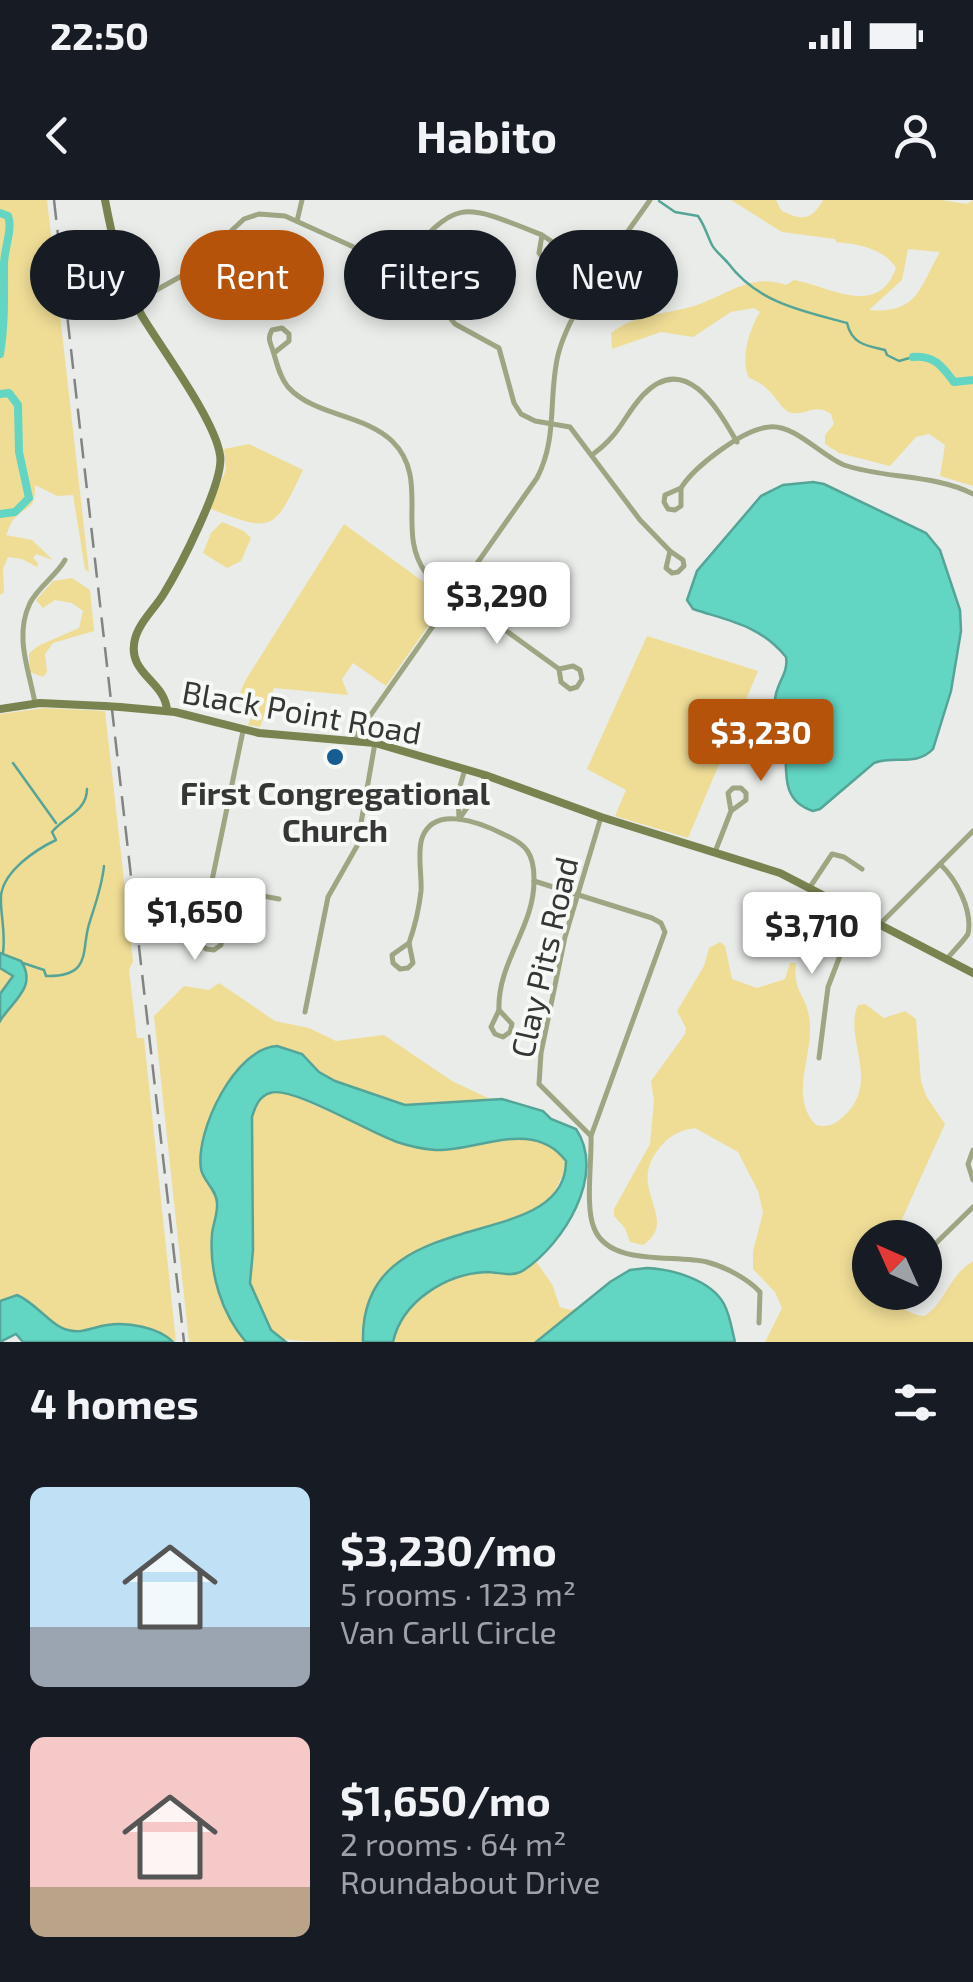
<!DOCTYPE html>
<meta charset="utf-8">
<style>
body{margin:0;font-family:"Exo 2",sans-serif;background:#20242c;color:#f1f3f6;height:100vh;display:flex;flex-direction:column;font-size:38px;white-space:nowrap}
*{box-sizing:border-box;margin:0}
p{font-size:32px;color:#9ea1a6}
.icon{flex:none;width:55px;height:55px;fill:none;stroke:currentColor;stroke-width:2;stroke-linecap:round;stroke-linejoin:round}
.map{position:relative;height:1142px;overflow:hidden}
.details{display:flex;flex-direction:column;background:#171b24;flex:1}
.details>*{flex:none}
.guide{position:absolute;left:30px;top:30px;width:915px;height:90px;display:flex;gap:20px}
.needle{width:65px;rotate:315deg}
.fabs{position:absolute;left:852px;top:1020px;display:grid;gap:20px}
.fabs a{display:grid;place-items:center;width:90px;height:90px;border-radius:50%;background:#171b24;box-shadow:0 5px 15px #0003;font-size:50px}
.price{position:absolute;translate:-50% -85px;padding:0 22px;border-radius:10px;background:#fff;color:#222;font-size:32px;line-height:65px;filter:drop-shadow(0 2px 5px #0008)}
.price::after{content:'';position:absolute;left:50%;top:60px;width:30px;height:22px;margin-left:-15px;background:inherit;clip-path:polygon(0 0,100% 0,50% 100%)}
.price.selected{background:#b45309;color:#fff}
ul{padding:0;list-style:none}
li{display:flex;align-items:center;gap:30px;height:250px;padding:0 30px}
li span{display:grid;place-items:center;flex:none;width:280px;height:200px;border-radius:15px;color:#555}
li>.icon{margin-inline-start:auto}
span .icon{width:120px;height:120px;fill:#fffc;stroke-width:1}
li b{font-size:42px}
h2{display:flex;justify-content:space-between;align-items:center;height:120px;padding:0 30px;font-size:42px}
.chip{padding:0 35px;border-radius:45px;background:#171b24;box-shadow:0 5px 15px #0003;font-size:35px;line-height:90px}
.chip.selected{background:#b45309;color:#fff}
.status{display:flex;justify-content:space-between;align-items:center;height:70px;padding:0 50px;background:#171b24;direction:ltr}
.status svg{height:28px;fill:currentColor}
header{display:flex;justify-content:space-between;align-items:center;height:130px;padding:0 30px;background:#171b24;font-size:45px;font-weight:700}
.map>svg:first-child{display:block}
.green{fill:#efdd96;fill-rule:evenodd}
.water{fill:#62d5c3;stroke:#54a598;stroke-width:2.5}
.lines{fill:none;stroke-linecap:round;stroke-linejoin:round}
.stream{stroke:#54a598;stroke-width:2.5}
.river{stroke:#62d5c3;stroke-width:8}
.street{stroke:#9ea583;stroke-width:5}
.secondary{stroke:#798350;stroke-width:8}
.rail{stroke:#828482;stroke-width:2.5;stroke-dasharray:20 10;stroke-linecap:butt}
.secondary-bridge{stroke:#798350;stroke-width:8}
.poi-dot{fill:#175d91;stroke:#f6f9f5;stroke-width:4}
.labels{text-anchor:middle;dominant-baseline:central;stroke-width:8;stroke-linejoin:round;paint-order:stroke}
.street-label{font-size:32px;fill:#353635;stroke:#f6f9f5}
.poi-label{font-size:32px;font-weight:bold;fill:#353635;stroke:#f6f9f5}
</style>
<div class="status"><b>22:50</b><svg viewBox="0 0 49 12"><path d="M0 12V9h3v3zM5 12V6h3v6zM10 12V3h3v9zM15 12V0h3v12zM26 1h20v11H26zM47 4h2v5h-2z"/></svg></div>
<header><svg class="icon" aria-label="back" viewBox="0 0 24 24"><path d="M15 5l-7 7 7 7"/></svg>Habito<svg class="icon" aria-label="person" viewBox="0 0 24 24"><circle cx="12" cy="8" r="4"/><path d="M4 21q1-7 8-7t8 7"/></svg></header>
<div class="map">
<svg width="973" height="1142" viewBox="0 0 973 1142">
<rect width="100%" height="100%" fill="#e9ece8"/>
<g class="green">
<path d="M 0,0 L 47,0 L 89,372 L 85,369 L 73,295 L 57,296 L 35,285 C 36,310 28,304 14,319 C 10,323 9,329 6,335 L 32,340 L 53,360 L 36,354 L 33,358 L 38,363 L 37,367 L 22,359 L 8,357 L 3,369 L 4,392 L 0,395 Z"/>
<path d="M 731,0 L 776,0 L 781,10 C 800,21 812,21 823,0 L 941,0 L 967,4 L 973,0 L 973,286 L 940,276 L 945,245 L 929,234 L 916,237 L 890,266 L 839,253 L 825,244 L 825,235 L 834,224 L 831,214 C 815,203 808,215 792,213 C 779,211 773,185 749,178 C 740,160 749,129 760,112 L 754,108 L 731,112 L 693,137 L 661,132 L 612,149 L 611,133 C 637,113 664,115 694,106 C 726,96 750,72 786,85 L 794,80 C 829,86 878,119 896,68 C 883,48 859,44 836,42 L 835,39 L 782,32 ZM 908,49 L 940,52 C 919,88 918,114 869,110 L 902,80 Z"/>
<path d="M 249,244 L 303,270 C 274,331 273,334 209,308 L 226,270 L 224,249 Z"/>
<path d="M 222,322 L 244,331 L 251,338 L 241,361 L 227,368 L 203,353 L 211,333 Z"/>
<path d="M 344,324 L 447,399 L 386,486 L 353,463 L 342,479 L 348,495 L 274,488 L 260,527 L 248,525 L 256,506 L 238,498 L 245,481 Z"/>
<path d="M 72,378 L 90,390 L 94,431 L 53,443 L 45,454 L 47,472 L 43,477 L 30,472 L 29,453 L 40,445 L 79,428 L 83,411 L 72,403 L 55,400 L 43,408 L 36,400 L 53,381 Z"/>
<path d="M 647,436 L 758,471 L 688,638 L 615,616 L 626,590 L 587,569 Z"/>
<path d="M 45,508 L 105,511 L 133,761 L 129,770 L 137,838 L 144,838 L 176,1142 L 168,1137 L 64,1132 L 0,1107 L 0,514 Z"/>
<path d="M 720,742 L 725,746 L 732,779 L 757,788 L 785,779 L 790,763 L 796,763 C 793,793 805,793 809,816 C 816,853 787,895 816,925 C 829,928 836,924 845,915 C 881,881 843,837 858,805 L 865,804 L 884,818 L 905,811 L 916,819 L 921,881 L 926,896 L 945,924 L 898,1028 L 891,1037 L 870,1038 L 870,1092 C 888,1092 901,1114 924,1116 C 944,1106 948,1076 973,1061 L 973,1142 L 765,1142 L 782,1108 L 775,1092 L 753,1069 L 753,1051 L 763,1013 L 758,991 L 738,952 L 695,928 C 681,930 670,935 661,946 C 623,989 682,1018 643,1045 L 630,1042 L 625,1028 L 614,1016 L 614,1009 L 650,944 L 654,901 L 651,881 L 685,834 L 686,828 L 677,811 L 704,766 L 709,748 Z"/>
<path d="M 219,783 L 275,821 L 309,828 L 336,841 L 384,835 L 452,881 L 490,899 L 411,909 L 326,877 L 302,854 L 253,856 L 216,900 L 201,960 L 217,995 L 241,1136 L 246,1142 L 189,1142 L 154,816 L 184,786 L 209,790 Z"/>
<path d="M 284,892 L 353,922 L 527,939 C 543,944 563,948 566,967 C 561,978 556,992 548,1001 C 537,1014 515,1018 499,1023 C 430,1042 365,1056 363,1142 C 344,1142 292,1142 278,1138 C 267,1131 251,1108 247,1095 C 242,1077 251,1058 252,1041 C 255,1010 239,926 257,903 C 265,893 273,893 284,892 Z"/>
<path d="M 534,1059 L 552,1084 L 560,1107 L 570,1110 L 584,1106 L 543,1142 L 392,1142 C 406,1076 480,1071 534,1059 Z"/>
</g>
<g class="water">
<path d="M 813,282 L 824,284 L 926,333 L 940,350 L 960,410 L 961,431 L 951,491 L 933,549 C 916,567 894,555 874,563 L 820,609 L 813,611 C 775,599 790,562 784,531 C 782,521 775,512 775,501 C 775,484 789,474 786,457 C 760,425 729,421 693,409 L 687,400 L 697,371 L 761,296 L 783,285 Z"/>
<path d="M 0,753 L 21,761 C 38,787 12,801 0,821 L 0,794 L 13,776 L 0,768 Z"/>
<path d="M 277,846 L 302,854 L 319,872 L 335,881 L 405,905 L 502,899 L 543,911 L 551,919 L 576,929 C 607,975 563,1044 524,1070 C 512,1078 500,1072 486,1072 C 446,1074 402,1101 393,1142 L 363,1142 C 359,998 566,1057 566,961 C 533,917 477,952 435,950 C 423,949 409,946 397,942 C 370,933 291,885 270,893 C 259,896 255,907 252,917 L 253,1050 L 250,1083 L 271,1130 L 286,1142 L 246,1142 C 221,1113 209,1072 212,1034 C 213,1024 218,1013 217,1003 C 217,990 203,981 201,969 C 195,931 235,848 277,846 Z"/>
<path d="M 647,1068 C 672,1069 711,1080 724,1104 C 730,1115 732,1130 735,1142 L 536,1142 L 610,1082 L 630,1070 Z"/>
<path d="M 17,1095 C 35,1102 52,1127 68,1130 C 82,1134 93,1127 107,1125 C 128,1122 158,1127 173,1142 L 23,1142 L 16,1134 L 0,1142 L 0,1101 Z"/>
</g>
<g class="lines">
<g class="stream">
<path d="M 659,1 L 675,12 L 698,16 C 705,26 707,35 712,45 C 715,51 723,57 728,63 C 758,103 802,111 847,123 C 852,145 868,146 885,150 L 887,155 L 899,161 L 913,157"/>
<path d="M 13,563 L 56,623"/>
<path d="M 3,753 C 6,731 0,715 1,695 C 4,671 35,650 56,640 L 52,632 C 64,617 87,611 87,589"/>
<path d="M 23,763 L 44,770 L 46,776 C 94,777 80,749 90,721 C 96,702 102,686 104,666"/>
</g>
<g class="river">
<path d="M 0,13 L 8,16 C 13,29 4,49 4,64 C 4,95 5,124 0,154"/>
<path d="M 913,157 C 934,155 942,166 954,182 L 973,180"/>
<path d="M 0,194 L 9,193 L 18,205 L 19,252 L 29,298 L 15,312 L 0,314"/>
</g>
<g class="street">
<path d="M 297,21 L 302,0"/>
<path d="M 542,35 L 557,45 L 557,51 L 551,58 L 543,58 L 539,53 Z"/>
<path d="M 398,67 C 458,0 455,0 542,35"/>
<path d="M 135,102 L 185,74 L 244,19 L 259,14 L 285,16 L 398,67 L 419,80 L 455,124 L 499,148 L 514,203 L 521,214 L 535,221 L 570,227 L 640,320 L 670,351"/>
<path d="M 274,153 L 289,141 L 289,134 L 282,128 L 272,130 C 267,139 270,141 273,151 C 277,163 279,176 288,187 C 314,216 364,214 392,241 C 431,279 395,332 426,373 L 559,469"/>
<path d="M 592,255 C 622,233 622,218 643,195 C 686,150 719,211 737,242"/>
<path d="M 681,288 C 694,267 743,229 769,227 C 795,224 821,256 844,265 C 885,279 934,274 973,294"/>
<path d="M 681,288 L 681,306 L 675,310 L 668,309 L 664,302 L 665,295 Z"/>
<path d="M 670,351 L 683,360 L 684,366 L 678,372 L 672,373 L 666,368 Z"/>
<path d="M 573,466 L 580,470 L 582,479 L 577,487 L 570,489 L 561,482 L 559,469 Z"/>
<path d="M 35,503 C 29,470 14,436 30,403 C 39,386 56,376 65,360"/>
<path d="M 353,540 L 537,278 C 558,238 548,197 558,155 C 570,107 621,42 650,0"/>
<path d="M 601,617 L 565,737 L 541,853 L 539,884 L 591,936 C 592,960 585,1007 594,1028 C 609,1067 674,1054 707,1062 C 725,1067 747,1078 760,1092 L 759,1123"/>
<path d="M 459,619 L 481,588 L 485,575"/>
<path d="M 459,619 L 458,593 L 465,569"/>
<path d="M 715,652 L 731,611 L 746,600 L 746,593 L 741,588 L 733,588 L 728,593 L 731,611"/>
<path d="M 940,664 C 956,679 973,710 968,734 C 962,743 953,751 947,759"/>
<path d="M 534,681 L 652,718 L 661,723 L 665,732 L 591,936"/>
<path d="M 211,686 L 279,699"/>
<path d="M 810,687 L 832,654 L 844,657 L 862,669"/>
<path d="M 204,719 L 243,531"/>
<path d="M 204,719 L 222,734 L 221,745 L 214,750 L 206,749 L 201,744 Z"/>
<path d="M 881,723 L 973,631"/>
<path d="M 409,743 C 415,726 419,709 421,691 C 422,675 417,653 422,638 C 434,604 481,623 503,634 C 526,644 534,653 534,679 C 535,727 497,762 499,810"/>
<path d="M 409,743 L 413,763 L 408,768 L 400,769 L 393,763 L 392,755 Z"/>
<path d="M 499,810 L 512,824 L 510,832 L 503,837 L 495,834 L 491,827 Z"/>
<path d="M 305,812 L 328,697 L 357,646 L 375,543"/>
<path d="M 819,858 L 828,787 L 848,735 L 862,717"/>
<path d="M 973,950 L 968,964 L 973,980"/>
<path d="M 925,1045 L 931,1048 L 925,1056"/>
<path d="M 931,1048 L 973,1007"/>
</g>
<g class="secondary">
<path d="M 105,0 C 113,41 121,79 142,116 C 162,149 215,220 220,255 C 225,281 179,369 163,395 C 154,409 139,423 135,439 C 126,474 166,481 167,511"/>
<path d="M 120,507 L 175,512 L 259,533 L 375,543 L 485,575 L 601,617 L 780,673 L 973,773"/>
<path d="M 0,509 L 40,503 L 104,506"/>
</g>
<path class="rail" d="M 54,0 L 184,1142"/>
<path class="secondary-bridge" d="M 104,506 L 120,507"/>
</g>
<circle class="poi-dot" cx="335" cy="557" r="10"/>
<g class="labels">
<g class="street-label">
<text transform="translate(302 511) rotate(10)">Black Point Road</text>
<text transform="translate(543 757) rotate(-77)">Clay Pits Road</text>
</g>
<g class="poi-label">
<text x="335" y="592">First Congregational<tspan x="335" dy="37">Church</tspan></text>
</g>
</g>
</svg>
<div class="fabs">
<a><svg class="needle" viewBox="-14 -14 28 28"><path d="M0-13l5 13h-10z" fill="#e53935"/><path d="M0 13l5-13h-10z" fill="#9ea1a6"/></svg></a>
</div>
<b class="price" style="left:497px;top:447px">$3,290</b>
<b class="price selected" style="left:761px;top:584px">$3,230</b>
<b class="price" style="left:195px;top:763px">$1,650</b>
<b class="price" style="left:812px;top:777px">$3,710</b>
<div class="guide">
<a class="chip">Buy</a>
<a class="chip selected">Rent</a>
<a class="chip">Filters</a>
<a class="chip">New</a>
</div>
</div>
<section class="details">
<h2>4 homes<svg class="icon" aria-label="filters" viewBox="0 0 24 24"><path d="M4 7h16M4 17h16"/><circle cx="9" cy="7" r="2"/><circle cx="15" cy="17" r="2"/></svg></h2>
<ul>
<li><span style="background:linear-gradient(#bfe0f5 70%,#9aa5b1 0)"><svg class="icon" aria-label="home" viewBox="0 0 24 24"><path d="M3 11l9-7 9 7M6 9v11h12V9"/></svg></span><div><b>$3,230/mo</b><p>5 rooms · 123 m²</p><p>Van Carll Circle</p></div></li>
<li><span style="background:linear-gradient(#f6c9c9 75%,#b9a48a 0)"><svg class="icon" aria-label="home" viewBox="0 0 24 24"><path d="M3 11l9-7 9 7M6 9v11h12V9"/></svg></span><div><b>$1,650/mo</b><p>2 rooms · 64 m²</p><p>Roundabout Drive</p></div></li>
</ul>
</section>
